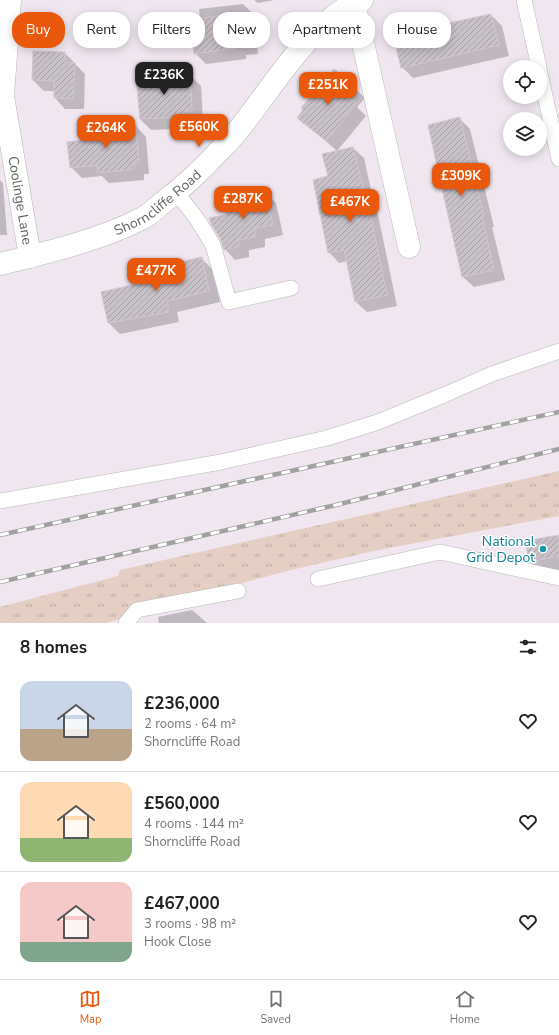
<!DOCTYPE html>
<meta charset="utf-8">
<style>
body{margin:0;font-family:"Nunito Sans",sans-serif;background:#f2f2f2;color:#202124;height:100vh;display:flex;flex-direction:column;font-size:15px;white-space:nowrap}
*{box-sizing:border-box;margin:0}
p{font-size:13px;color:#757577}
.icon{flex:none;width:22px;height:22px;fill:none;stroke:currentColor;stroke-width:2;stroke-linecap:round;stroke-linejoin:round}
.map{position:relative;height:623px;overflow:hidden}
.details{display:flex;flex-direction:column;background:#fff;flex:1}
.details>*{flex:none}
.top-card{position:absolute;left:12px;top:12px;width:535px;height:36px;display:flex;gap:8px}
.fabs{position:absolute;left:503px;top:60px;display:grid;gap:8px}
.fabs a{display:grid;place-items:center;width:44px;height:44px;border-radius:50%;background:#fff;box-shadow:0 2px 10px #0003;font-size:20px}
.price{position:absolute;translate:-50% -34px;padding:0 9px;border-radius:8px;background:#ea580c;color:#fff;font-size:13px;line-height:26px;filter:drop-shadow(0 1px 2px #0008)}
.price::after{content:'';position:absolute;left:50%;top:24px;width:12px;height:9px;margin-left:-6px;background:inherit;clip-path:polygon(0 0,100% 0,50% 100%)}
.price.selected{background:#222;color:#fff}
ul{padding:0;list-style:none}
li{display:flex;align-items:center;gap:12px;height:100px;padding:0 20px}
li+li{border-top:1px solid #e0e0e0}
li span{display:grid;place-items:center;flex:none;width:112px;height:80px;border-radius:12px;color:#555}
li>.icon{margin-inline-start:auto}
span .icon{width:48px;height:48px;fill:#fffc;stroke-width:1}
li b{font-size:17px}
h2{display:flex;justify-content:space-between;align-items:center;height:48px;padding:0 20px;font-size:17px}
.pill{padding:0 14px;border-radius:16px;background:#fff;box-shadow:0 2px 10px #0003;font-size:14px;line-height:36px}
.pill.selected{background:#ea580c;color:#fff}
.tab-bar{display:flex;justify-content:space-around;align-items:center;height:56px;border-top:1px solid #e0e0e0;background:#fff;font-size:11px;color:#757577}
.tab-bar a{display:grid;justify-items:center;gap:2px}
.tab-bar .selected{color:#ea580c}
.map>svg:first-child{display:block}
.grass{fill:url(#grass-tufts)}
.shadow{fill:#0003}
.building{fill:url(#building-hatch);stroke:#d4c5d4}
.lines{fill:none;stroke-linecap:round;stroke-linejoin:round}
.service-casing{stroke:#b4bab3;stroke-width:16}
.minor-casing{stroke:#b4bab3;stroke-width:23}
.tertiary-casing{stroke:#b4bab3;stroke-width:23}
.service{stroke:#fff;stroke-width:15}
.minor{stroke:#fff;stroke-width:22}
.tertiary{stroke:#fff;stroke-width:22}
.rail-casing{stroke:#9fa29f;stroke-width:4.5}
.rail{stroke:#fff;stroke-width:3;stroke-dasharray:9;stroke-linecap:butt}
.culture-dot{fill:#0f9aa8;stroke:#fff;stroke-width:1.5}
.labels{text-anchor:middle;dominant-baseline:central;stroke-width:3;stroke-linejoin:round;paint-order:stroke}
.street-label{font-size:14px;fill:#5f665e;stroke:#fff}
.culture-label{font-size:14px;fill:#0d838f;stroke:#fff;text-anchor:end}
</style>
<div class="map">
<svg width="559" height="623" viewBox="0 0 559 623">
<defs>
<pattern id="grass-tufts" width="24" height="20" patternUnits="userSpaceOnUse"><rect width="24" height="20" fill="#e5cec4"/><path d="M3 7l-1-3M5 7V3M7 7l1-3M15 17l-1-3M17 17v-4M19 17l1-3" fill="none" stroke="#bdaba2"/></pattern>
<pattern id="building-hatch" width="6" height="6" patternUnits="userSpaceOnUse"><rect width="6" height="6" fill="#c8c1c8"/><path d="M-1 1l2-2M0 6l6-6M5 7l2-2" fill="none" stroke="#a6a1a6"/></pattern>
</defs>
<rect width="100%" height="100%" fill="#efe6ef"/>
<path class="grass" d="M 559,471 L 559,516 L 378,550 L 291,570 L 216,590 L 106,623 L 0,623 L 0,607 L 118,576 L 120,570 Z"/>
<g class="shadow">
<path d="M 254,0 L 274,0 L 258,3 Z"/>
<path d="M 243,4 L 254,15 L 258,54 L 246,55 L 246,59 L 206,64 L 195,53 L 200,19 L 199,9 Z"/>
<path d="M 491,15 L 502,26 L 509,56 L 413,78 L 402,67 Z"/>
<path d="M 65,53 L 85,74 L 84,109 L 65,109 L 55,98 L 55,91 L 44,91 L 33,80 Z"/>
<path d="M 335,70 L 365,98 L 357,107 L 366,116 L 337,151 L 299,117 Z"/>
<path d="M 191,76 L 201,86 L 203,121 L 195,121 L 195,128 L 151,130 L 140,119 Z"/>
<path d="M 460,119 L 470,129 L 494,227 L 492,227 L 505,280 L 474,287 L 463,277 L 440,180 Z"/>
<path d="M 136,126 L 146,137 L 149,174 L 144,174 L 144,180 L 109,183 L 102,176 L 82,178 L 71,167 Z"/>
<path d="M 353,148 L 364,158 L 375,208 L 377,210 L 397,306 L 367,312 L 356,302 L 348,261 L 339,263 L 329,252 L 329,177 Z"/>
<path d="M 0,180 L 3,183 L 7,235 L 0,235 Z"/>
<path d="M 265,192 L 276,203 L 283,235 L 265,239 L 265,247 L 249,250 L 249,257 L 235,260 L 225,249 L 227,215 Z"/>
<path d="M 201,258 L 212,269 L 220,302 L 177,312 L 179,322 L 120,334 L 109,323 L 102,293 L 167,278 Z"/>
<path d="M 559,536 L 559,578 L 549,580 L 530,561 Z"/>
<path d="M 192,610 L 207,623 L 159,623 L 158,617 Z"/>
</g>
<g class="building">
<path d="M 244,13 L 248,43 L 236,44 L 236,48 L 194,54 L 191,19 Z"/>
<path d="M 491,14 L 499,45 L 401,68 L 393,35 Z"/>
<path d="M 33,51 L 65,52 L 65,62 L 75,63 L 73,99 L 54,98 L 54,81 L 32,80 Z"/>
<path d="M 334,69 L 355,86 L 347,96 L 356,104 L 326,141 L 297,118 L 303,110 L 301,108 Z"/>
<path d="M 191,75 L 192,111 L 184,111 L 185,117 L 140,119 L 136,77 Z"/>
<path d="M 460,117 L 484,216 L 482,217 L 494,270 L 462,277 L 440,180 L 428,125 Z"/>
<path d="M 136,125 L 139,164 L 134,164 L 134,169 L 98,173 L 97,165 L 70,168 L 67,142 L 83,140 L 82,131 Z"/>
<path d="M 353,147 L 366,198 L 367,198 L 387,295 L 355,302 L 344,250 L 328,253 L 313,180 L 328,176 L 322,154 Z"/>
<path d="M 266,191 L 273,225 L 255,228 L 255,237 L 238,240 L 239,247 L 224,250 L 221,240 L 211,224 L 209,218 L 226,215 L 225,205 L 244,203 L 243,194 Z"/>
<path d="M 202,257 L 209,291 L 167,301 L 169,312 L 108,323 L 101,292 L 166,277 L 163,266 Z"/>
<path d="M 559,535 L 559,556 L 529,562 L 525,541 Z"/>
</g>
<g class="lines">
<defs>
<g id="service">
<path d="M 524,0 L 539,67"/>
<path d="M 540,73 L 559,159"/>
<path d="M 176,192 L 197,219 L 213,245 L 229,302 L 291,288"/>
<path d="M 0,501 L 221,462 L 327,438 L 378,422 L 444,395 L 492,374 L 559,351"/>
<path d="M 318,579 L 440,552 L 559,578"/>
<path d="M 126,623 L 137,610 L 238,591"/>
</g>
<g id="minor">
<path id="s1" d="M 10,0 L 3,96 L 30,257"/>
<path d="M 354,3 L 409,247"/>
</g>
<g id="tertiary">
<path id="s2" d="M 0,264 C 45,253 100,240 141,219 C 148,216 154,210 160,205 C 182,188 202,170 220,150 C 229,141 238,131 246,120 C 275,83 316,16 362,0"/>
</g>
</defs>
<use href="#service" class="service-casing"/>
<use href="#minor" class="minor-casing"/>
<use href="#tertiary" class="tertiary-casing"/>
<use href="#service" class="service"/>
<use href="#minor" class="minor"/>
<use href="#tertiary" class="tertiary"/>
<defs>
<g id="rail">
<path d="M 0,535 L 559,412"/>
<path d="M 0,582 L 336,505 L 559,449"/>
</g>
</defs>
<use href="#rail" class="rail-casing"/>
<use href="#rail" class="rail"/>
</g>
<circle class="culture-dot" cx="543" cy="549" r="4"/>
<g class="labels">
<g class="street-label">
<text stroke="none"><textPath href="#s1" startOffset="202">Coolinge Lane</textPath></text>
<text stroke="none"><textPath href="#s2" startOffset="171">Shorncliffe Road</textPath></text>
</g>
<g class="culture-label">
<text x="535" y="541">National<tspan x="535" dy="16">Grid Depot</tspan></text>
</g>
</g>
</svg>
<div class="fabs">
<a><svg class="icon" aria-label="locate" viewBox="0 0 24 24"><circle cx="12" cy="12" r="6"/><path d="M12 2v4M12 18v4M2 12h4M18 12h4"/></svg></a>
<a><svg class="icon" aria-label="layers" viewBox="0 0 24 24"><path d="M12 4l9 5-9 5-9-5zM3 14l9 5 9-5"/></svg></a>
</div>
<b class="price selected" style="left:164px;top:96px">£236K</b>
<b class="price" style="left:328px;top:106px">£251K</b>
<b class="price" style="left:199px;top:148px">£560K</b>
<b class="price" style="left:106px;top:149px">£264K</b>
<b class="price" style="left:461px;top:197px">£309K</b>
<b class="price" style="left:243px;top:220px">£287K</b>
<b class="price" style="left:350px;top:223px">£467K</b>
<b class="price" style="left:156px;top:292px">£477K</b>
<div class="top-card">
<a class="pill selected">Buy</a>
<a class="pill">Rent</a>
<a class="pill">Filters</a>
<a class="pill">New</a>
<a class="pill">Apartment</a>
<a class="pill">House</a>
</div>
</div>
<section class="details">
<h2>8 homes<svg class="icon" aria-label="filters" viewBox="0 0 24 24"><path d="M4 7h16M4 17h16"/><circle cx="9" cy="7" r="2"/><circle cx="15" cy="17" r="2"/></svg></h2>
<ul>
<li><span style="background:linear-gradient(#c9d6e8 60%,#b9a48a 0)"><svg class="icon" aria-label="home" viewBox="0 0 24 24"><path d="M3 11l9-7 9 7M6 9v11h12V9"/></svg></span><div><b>£236,000</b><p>2 rooms · 64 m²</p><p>Shorncliffe Road</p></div><svg class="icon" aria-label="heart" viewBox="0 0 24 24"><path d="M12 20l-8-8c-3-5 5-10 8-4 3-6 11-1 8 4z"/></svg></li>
<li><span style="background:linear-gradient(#ffd9b3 70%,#8fb573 0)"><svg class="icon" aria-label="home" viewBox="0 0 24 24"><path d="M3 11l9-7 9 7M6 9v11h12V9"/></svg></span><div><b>£560,000</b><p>4 rooms · 144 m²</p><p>Shorncliffe Road</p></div><svg class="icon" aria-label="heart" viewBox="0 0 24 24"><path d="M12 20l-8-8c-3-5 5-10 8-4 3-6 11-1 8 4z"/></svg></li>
<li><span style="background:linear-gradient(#f6c9c9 75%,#7fa58c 0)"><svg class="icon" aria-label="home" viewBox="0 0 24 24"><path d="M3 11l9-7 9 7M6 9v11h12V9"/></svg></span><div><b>£467,000</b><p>3 rooms · 98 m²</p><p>Hook Close</p></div><svg class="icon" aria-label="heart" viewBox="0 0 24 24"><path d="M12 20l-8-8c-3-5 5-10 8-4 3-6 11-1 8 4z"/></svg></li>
</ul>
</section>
<nav class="tab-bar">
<a class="selected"><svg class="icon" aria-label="map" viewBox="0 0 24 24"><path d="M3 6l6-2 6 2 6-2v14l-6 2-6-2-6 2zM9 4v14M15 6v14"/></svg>Map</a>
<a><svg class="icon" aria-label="saved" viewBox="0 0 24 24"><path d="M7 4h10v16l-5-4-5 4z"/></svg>Saved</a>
<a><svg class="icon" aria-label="home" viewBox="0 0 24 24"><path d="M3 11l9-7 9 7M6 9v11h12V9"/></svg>Home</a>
</nav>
